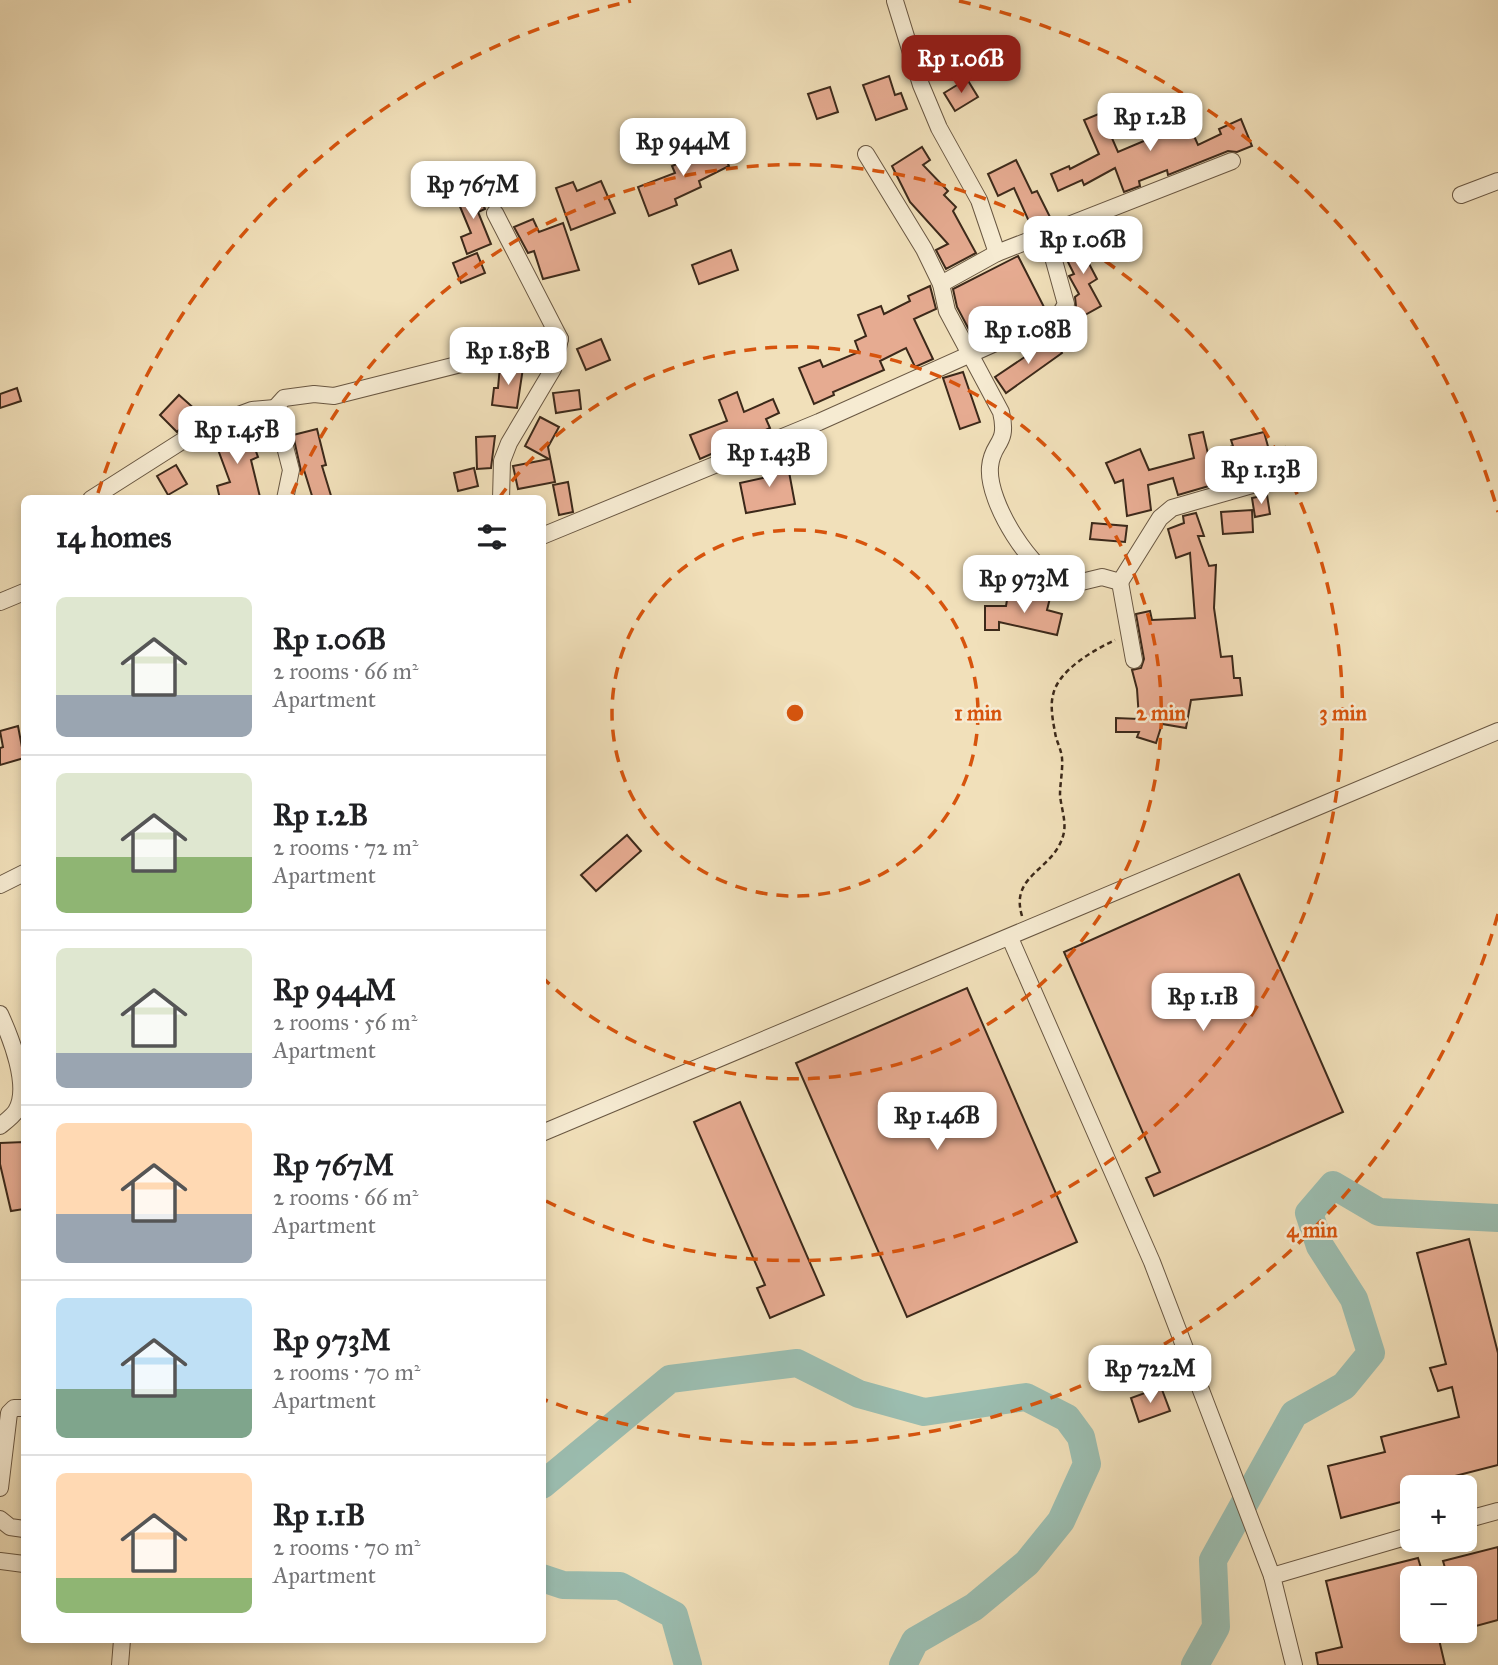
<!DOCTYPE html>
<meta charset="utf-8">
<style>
body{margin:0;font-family:"IM FELL Great Primer",serif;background:#f2f2f2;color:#202124;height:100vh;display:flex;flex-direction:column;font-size:26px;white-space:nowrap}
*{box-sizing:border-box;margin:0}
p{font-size:23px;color:#757577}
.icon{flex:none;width:38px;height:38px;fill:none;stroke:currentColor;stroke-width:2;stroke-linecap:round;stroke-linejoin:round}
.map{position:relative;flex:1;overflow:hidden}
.sheet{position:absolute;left:21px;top:495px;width:525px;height:1148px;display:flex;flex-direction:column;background:#fff;border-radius:10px;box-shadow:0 4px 10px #0003}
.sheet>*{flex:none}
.tools{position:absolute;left:1400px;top:1475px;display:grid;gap:14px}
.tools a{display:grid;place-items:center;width:77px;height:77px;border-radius:10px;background:#fff;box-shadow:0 4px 10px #0003;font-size:35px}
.price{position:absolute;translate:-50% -60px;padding:0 16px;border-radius:14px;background:#fff;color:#222;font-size:23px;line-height:46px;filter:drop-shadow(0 2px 4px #0008)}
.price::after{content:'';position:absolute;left:50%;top:42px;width:21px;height:16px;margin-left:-10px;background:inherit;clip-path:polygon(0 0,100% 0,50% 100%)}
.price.selected{background:#8f2418;color:#fff}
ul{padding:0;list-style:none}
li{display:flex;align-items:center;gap:21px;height:175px;padding:0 35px}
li+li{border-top:2px solid #e0e0e0}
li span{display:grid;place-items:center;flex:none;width:196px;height:140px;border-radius:10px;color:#555}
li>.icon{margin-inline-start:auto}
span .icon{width:84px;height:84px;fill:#fffc;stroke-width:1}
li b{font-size:30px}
h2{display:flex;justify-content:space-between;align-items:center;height:84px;padding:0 35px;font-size:30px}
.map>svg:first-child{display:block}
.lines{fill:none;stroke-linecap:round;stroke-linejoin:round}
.river{stroke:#9bbdb0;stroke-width:28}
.building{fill:#e6ab91;stroke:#3c291a;stroke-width:2}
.minor-casing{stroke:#695742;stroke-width:18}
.path{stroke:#3c291a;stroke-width:2.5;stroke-dasharray:5 3.5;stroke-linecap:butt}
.minor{stroke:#f6ebd2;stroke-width:16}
.ring{fill:none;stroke:#d7540d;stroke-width:3.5;stroke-dasharray:12 9}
.centre{fill:#d7540d;stroke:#f6ebd2;stroke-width:3.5}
.ring-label{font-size:21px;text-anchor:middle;font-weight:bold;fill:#d7540d;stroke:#f6ebd2;stroke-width:5;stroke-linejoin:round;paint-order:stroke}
</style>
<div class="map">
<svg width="1498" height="1665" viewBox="0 0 1498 1665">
<rect width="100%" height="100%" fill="#f1e0ba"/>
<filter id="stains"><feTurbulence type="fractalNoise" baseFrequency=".00286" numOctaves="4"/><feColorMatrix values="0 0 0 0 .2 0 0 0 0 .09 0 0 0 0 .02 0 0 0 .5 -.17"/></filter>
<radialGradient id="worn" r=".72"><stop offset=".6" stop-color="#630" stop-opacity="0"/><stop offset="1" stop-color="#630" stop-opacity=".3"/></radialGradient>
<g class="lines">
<g class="river">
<path d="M 542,1485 L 670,1379 L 797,1363 L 859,1394 L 924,1412 L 1026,1397 L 1067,1418 L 1081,1437 L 1087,1464 L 1061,1521 L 1027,1563 L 974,1607 L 915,1641 L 903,1665"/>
<path d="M 542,1578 L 563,1585 L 620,1586 L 674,1615 L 688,1665"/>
<path d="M 1195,1665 L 1216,1627 L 1213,1560 L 1294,1414 L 1344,1386 L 1371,1353 L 1354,1299 L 1320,1246 L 1309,1213 L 1333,1185 L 1379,1212 L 1498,1218"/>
</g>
</g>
<g class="building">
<path d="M 889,76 L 895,95 L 901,93 L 907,109 L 876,120 L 863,85 Z"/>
<path d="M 967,79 L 978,97 L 955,111 L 944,93 Z"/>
<path d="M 830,87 L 838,112 L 817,119 L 808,94 Z"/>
<path d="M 1183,111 L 1198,145 L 1221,134 L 1219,129 L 1241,119 L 1252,146 L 1237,152 L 1228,151 L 1168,175 L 1167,170 L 1139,181 L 1140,186 L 1124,192 L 1115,168 L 1084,185 L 1082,180 L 1058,191 L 1051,174 L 1069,166 L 1070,169 L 1099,154 L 1084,120 L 1101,113 L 1118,152 L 1170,130 L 1165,119 Z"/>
<path d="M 717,139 L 729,166 L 699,181 L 701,187 L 675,199 L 677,205 L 649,216 L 638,187 L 675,173 L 672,166 L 696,156 L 694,150 Z"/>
<path d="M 922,147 L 930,160 L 923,165 L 948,191 L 944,195 L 956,207 L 953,211 L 976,253 L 946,269 L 936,250 L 948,244 L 910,202 L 892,166 Z"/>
<path d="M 1016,160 L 1032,193 L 1037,191 L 1050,217 L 1031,226 L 1014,188 L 998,196 L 988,174 Z"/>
<path d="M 601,181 L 615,213 L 571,230 L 556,188 L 573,182 L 577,191 Z"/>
<path d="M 476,188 L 485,209 L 478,212 L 491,244 L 467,254 L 461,237 L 471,233 L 456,197 Z"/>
<path d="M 533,219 L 539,232 L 563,223 L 579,270 L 543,279 L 534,251 L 528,253 L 514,227 Z"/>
<path d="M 1089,235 L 1099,251 L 1086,258 L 1097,279 L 1089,284 L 1101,306 L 1076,320 L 1072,314 L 1076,306 L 1075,297 L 1079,294 L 1069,276 L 1074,274 L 1062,250 Z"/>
<path d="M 731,250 L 738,270 L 699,284 L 692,265 Z"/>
<path d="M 477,253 L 485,273 L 461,283 L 453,263 Z"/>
<path d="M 1018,256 L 1045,309 L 975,341 L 957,307 L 953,289 Z"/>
<path d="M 930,286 L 936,309 L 914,319 L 933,359 L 915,367 L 906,348 L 880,361 L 884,370 L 833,392 L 834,395 L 814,404 L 799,368 L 820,360 L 823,367 L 859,352 L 855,341 L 866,336 L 858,315 L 881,306 L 884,314 L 910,301 L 908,296 Z"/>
<path d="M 1053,338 L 1062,353 L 1006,393 L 995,377 Z"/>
<path d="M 601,339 L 610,360 L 586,370 L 577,349 Z"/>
<path d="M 500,366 L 523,368 L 517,408 L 492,405 L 494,388 L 498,388 Z"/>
<path d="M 963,372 L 980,422 L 960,429 L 943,378 Z"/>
<path d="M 17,388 L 21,401 L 0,408 L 0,394 Z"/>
<path d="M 579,390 L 581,409 L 556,413 L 553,393 Z"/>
<path d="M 737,392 L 744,412 L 773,399 L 779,413 L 766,419 L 770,428 L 700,459 L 690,435 L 727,421 L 719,400 Z"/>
<path d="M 179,395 L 197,411 L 177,432 L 160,415 Z"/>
<path d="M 540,417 L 559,427 L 548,447 L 555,482 L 518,489 L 513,466 L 549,459 L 525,446 Z"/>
<path d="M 231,429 L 235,440 L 250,435 L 258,457 L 251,460 L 260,497 L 220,499 L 217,486 L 230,482 L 213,436 Z"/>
<path d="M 317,429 L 326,465 L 322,466 L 332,499 L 313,499 L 304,470 L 301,471 L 293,435 Z"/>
<path d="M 1203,432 L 1208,454 L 1233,446 L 1231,440 L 1264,432 L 1272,461 L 1231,473 L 1233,479 L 1178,495 L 1173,478 L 1148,485 L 1151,510 L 1127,516 L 1123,480 L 1115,483 L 1106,463 L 1140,449 L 1149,470 L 1194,458 L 1189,435 Z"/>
<path d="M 495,436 L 491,468 L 477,469 L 476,437 Z"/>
<path d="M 1285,447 L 1292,472 L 1280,475 L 1273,450 Z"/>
<path d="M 787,461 L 795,504 L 746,513 L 740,483 L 767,477 L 765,465 Z"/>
<path d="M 176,465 L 187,484 L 168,495 L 157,476 Z"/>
<path d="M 474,468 L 478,486 L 458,491 L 454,473 Z"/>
<path d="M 568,482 L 573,512 L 559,515 L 553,485 Z"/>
<path d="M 1267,495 L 1270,514 L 1255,517 L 1252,498 Z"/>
<path d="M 1252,510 L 1253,532 L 1223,534 L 1221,512 Z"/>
<path d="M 1196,513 L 1204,536 L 1198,536 L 1209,566 L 1216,565 L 1214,608 L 1221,657 L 1232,656 L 1234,678 L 1240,678 L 1242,695 L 1191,700 L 1186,728 L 1162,724 L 1156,743 L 1137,737 L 1139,732 L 1116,732 L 1116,718 L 1139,719 L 1137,689 L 1132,670 L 1141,668 L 1144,659 L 1136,614 L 1150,611 L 1152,620 L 1195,618 L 1190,553 L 1176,558 L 1168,529 L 1184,523 L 1183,516 Z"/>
<path d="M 1092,523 L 1127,526 L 1125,542 L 1090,539 Z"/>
<path d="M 1008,594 L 1034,598 L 1035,594 L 1050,598 L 1047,610 L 1062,614 L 1057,635 L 999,622 L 999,630 L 985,630 L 985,606 L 1006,606 Z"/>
<path d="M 18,726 L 24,758 L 0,765 L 0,748 L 3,747 L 0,731 Z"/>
<path d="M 627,835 L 641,851 L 596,891 L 581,875 Z"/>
<path d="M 1239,874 L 1343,1112 L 1154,1196 L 1146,1178 L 1160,1172 L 1064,952 Z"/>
<path d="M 967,988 L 1077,1242 L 907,1317 L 796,1063 Z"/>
<path d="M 740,1102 L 824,1295 L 770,1318 L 757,1288 L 765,1285 L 694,1122 Z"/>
<path d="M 24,1142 L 24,1209 L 11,1211 L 0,1164 L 0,1143 Z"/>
<path d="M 1469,1239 L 1498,1353 L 1498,1465 L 1455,1476 L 1458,1488 L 1412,1488 L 1412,1499 L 1341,1518 L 1328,1466 L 1385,1452 L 1381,1437 L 1459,1417 L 1452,1387 L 1438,1391 L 1430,1368 L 1446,1364 L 1417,1253 Z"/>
<path d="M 1161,1387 L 1170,1411 L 1139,1422 L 1131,1398 Z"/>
<path d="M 1498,1547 L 1498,1620 L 1465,1629 L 1465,1578 L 1448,1578 L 1443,1561 Z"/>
<path d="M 1418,1558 L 1424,1578 L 1412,1578 L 1412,1631 L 1437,1631 L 1445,1665 L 1318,1665 L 1316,1653 L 1342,1647 L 1326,1581 Z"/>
</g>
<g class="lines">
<defs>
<g id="minor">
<path d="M 895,1 L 921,85 L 939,128 L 979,200 L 997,253 L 1232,161"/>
<path d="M 866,154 L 924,249 L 941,284 L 947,311 L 1001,412 C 1009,446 992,441 990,467 C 987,503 1032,573 1065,586 L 1102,577 L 1120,582 L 1134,660"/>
<path d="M 1461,195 L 1498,181"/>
<path d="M 495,213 L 560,339 L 553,369 L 509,443 L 502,461 L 501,499"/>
<path d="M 941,284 L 997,253"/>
<path d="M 91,499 L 201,429 L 252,410 L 275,408"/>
<path d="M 285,499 L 291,470 L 275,408 L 284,398 L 314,394 L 334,396 L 560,339"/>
<path d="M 542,536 L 819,422 L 1060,314 L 1066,304 L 1046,232"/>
<path d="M 1120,582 L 1160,518 L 1172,508 L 1259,483"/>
<path d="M 0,602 L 24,592"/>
<path d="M 0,885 L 24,873"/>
<path d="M 1010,938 L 1152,1262 L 1272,1576"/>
<path d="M 0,1014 C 10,1036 31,1087 16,1111 C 13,1116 5,1122 0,1126"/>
<path d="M 542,1133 L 1498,731"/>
<path d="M 0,1488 L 9,1413 L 14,1408 L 24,1408"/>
<path d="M 0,1519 L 10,1527 L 24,1529"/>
<path d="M 1465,1520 L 1498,1511"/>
<path d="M 0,1561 L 24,1564"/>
<path d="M 120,1665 L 122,1640"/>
<path d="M 1294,1665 L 1272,1576 L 1412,1535"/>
</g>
</defs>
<use href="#minor" class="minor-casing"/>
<path class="path" d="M 1022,916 C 1009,873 1056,871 1064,832 C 1066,820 1061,807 1060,795 C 1060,783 1063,770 1062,758 C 1061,748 1056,741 1055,732 C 1053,722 1050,706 1053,695 C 1058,670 1094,650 1115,640"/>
<use href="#minor" class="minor"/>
</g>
<g class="ring">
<circle cx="795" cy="713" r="183"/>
<path d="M499 498A366 366 0 1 1 543 978"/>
<path d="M292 494A548 548 0 1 1 546 1201"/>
<path d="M1498 914A731 731 0 0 1 545 1400M98 493A731 731 0 0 1 631 1M959 1A731 731 0 0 1 1498 512"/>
</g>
<circle cx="795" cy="713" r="10" class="centre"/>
<g class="ring-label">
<text x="978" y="720">1 min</text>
<text x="1161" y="720">2 min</text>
<text x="1343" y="720">3 min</text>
<text x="1312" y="1237">4 min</text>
</g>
<rect width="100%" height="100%" filter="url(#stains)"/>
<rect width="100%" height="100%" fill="url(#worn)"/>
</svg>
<div class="tools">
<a>+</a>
<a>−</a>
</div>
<b class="price selected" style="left:961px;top:95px">Rp 1.06B</b>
<b class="price" style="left:1150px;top:153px">Rp 1.2B</b>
<b class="price" style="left:683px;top:178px">Rp 944M</b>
<b class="price" style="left:473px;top:221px">Rp 767M</b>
<b class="price" style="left:1083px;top:276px">Rp 1.06B</b>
<b class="price" style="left:1028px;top:366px">Rp 1.08B</b>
<b class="price" style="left:508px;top:387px">Rp 1.85B</b>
<b class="price" style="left:237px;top:466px">Rp 1.45B</b>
<b class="price" style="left:769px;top:489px">Rp 1.43B</b>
<b class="price" style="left:1261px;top:506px">Rp 1.13B</b>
<b class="price" style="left:1024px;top:615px">Rp 973M</b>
<b class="price" style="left:1203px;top:1033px">Rp 1.1B</b>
<b class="price" style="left:937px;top:1152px">Rp 1.46B</b>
<b class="price" style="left:1150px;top:1405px">Rp 722M</b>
<section class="sheet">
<h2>14 homes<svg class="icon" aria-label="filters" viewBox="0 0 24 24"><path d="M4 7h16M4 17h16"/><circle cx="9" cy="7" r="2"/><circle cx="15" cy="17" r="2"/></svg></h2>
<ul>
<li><span style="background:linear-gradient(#dfe7d0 70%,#9aa5b1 0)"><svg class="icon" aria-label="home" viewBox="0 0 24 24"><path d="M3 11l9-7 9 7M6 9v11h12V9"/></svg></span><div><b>Rp 1.06B</b><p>2 rooms · 66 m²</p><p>Apartment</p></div></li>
<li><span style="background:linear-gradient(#dfe7d0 60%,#8fb573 0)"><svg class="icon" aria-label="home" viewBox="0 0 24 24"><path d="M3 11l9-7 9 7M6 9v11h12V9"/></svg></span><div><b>Rp 1.2B</b><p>2 rooms · 72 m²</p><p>Apartment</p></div></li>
<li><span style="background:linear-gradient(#dfe7d0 75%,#9aa5b1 0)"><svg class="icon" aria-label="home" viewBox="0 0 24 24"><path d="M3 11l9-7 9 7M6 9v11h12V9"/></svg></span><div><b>Rp 944M</b><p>2 rooms · 56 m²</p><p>Apartment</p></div></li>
<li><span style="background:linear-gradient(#ffd9b3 65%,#9aa5b1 0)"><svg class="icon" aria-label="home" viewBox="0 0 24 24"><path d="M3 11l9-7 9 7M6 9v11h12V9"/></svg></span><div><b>Rp 767M</b><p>2 rooms · 66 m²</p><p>Apartment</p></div></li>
<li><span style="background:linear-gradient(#bfe0f5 65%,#7fa58c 0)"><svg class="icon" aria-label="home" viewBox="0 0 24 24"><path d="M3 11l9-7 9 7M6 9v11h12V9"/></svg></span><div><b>Rp 973M</b><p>2 rooms · 70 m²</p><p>Apartment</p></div></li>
<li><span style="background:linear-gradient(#ffd9b3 75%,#8fb573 0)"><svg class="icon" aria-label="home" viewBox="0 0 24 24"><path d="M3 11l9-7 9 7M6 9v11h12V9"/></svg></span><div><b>Rp 1.1B</b><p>2 rooms · 70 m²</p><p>Apartment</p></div></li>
</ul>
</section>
</div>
